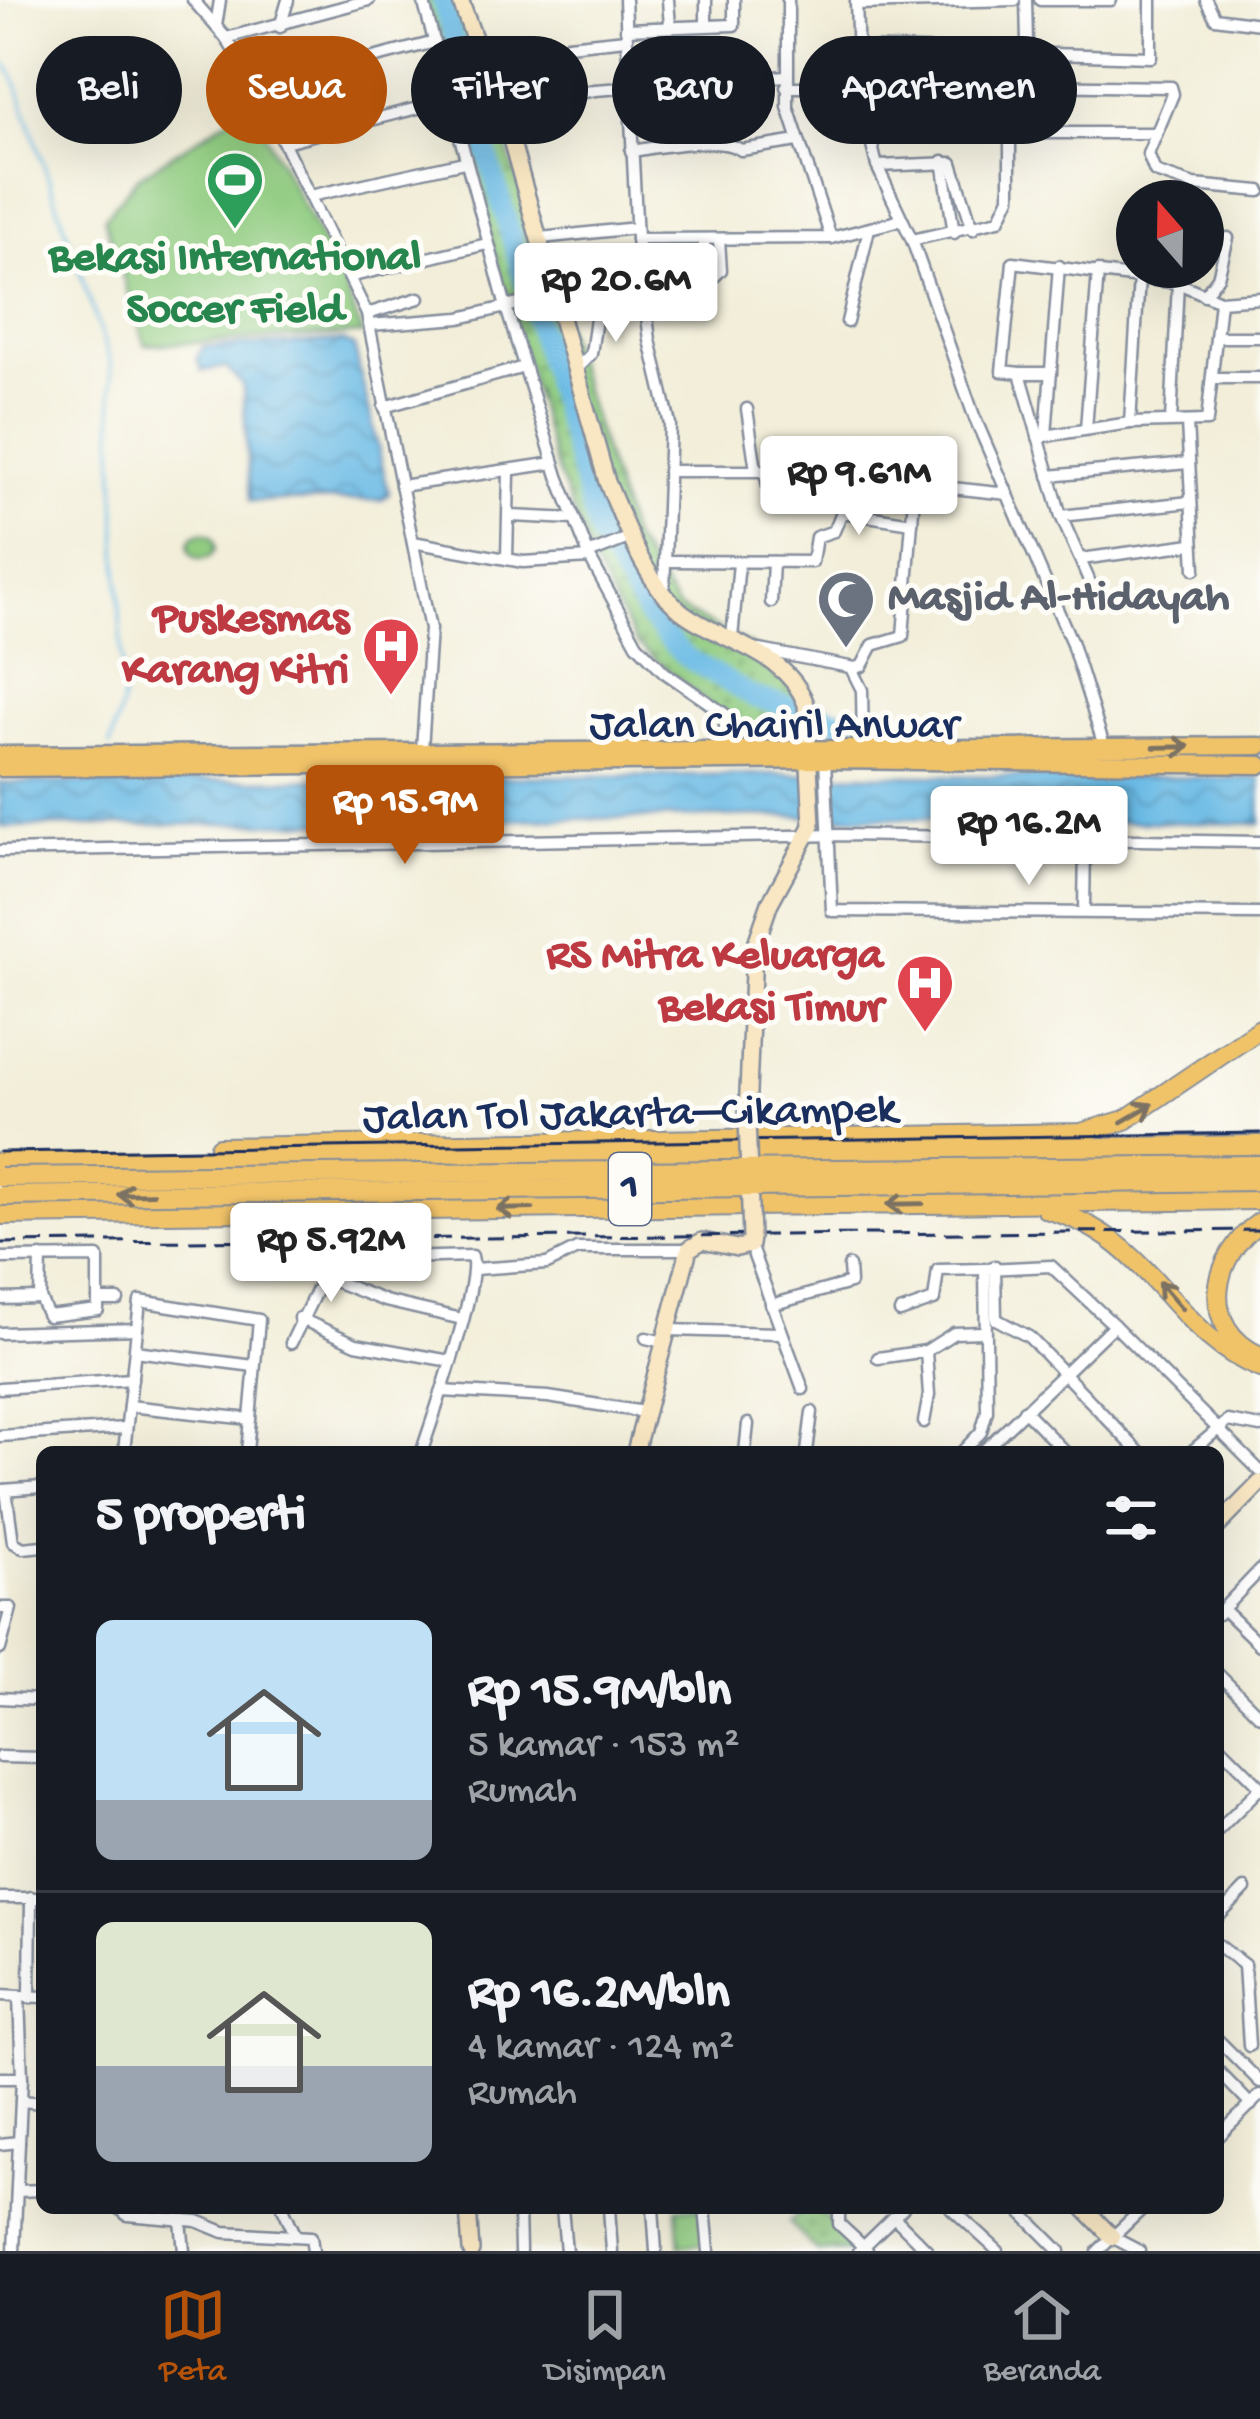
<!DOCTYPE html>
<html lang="id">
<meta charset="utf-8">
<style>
body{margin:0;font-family:"Gochi Hand",sans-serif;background:#242831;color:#f1f3f6;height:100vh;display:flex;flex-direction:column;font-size:45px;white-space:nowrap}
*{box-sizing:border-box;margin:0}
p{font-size:39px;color:#9ea1a6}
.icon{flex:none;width:66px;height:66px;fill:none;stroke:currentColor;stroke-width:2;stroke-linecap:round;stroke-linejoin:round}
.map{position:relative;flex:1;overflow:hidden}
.side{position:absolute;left:36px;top:1446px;width:1188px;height:768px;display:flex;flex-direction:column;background:#171b24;border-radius:18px;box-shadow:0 12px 48px #0002}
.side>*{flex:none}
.guide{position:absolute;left:36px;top:36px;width:1188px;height:108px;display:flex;gap:24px}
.needle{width:78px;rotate:340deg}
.buttons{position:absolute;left:1116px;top:180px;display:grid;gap:24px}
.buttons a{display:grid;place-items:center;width:108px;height:108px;border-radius:50%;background:#171b24;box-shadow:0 12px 48px #0002;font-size:60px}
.price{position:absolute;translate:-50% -102px;padding:0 27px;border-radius:12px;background:#fff;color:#222;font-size:39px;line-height:78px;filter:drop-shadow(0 3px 6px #0008)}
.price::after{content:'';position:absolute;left:50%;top:72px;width:36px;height:27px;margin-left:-18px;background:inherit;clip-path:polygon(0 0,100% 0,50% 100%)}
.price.selected{background:#b45309;color:#fff}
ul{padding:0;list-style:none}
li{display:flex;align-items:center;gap:36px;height:300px;padding:0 60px}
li+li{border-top:3px solid #363941}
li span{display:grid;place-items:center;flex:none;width:336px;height:240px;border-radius:18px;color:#555}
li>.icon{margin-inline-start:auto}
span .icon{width:144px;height:144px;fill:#fffc;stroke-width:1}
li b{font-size:51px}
h2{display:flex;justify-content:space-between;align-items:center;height:144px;padding:0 60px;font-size:51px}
.chip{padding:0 42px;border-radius:54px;background:#171b24;box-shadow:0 12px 48px #0002;font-size:42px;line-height:108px}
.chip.selected{background:#b45309;color:#fff}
.menu{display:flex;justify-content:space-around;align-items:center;height:168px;border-top:3px solid #363941;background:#171b24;font-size:33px;color:#9ea1a6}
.menu a{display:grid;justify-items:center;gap:6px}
.menu .selected{color:#b45309}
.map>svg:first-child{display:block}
.grass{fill:url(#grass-dots);stroke:#567e70;stroke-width:3}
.garden{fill:#91cc81;stroke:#567e70;stroke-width:3}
.water{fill:url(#water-waves);stroke:#4274a2;stroke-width:3}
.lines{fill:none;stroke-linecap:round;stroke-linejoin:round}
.stream{stroke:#69bae5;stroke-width:3}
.river{stroke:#69bae5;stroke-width:21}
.street-casing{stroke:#868e9c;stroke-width:15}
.secondary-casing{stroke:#868e9c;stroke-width:20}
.primary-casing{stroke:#868e9c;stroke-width:21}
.highway-casing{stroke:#868e9c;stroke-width:22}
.street{stroke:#fff;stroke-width:10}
.secondary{stroke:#f9e7c3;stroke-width:15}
.primary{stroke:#f1c369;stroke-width:16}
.highway{stroke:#f1c369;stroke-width:18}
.tram{stroke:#1b2f5e;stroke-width:3}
.rail{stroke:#1b2f5e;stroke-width:3;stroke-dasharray:18 9;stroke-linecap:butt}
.secondary-bridge-casing{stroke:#868e9c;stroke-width:20;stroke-linecap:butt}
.highway-bridge-casing{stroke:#868e9c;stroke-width:22;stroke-linecap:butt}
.secondary-bridge{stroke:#f9e7c3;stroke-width:15}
.highway-bridge{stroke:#f1c369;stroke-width:18}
.oneway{stroke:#7b7263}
.labels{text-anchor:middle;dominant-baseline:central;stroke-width:10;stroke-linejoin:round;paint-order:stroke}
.shield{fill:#fdfcf7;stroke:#5f6c8c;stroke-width:3}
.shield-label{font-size:42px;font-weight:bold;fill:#1b2f5e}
.leisure-label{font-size:45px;font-weight:bold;fill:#27864d;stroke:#fdfcf7}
.worship-label{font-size:45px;font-weight:bold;fill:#5b616d;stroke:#fdfcf7;text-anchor:start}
.health-label{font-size:45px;font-weight:bold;fill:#be3a42;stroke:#fdfcf7;text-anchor:end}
.street-label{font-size:45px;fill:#1b2f5e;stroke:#fdfcf7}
</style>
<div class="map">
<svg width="1260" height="2251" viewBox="0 0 1260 2251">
<defs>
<pattern id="grass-dots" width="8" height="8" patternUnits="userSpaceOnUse" patternTransform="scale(3)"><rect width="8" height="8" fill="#91cc81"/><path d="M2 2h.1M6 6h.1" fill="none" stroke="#76a66d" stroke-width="1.8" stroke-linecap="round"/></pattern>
<pattern id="water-waves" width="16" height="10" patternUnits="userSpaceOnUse" patternTransform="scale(3)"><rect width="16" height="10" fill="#69bae5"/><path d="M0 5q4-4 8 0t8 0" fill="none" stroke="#5698bd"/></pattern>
</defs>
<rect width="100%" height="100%" fill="#fdfcf7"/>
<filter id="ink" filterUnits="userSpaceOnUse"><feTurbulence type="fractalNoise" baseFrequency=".00833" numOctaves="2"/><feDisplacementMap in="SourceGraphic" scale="24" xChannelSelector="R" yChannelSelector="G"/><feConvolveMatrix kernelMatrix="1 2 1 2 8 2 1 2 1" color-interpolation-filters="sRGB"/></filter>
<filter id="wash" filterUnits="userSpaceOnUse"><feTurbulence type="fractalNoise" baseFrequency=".004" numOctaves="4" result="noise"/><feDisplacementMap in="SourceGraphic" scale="48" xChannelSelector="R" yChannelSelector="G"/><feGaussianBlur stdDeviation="2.7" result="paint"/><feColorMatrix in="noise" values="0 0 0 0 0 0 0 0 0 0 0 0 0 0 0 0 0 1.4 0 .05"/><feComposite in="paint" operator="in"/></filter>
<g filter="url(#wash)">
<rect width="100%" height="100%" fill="#f2eed9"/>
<g class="grass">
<path d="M 423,0 L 460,0 L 631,537 L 678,608 L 756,649 L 801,693 L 810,749 L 725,748 L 727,720 L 637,644 L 596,569 L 554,463 Z"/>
<path d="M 804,2208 L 817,2208 L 854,2245 L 848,2251 L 817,2251 L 789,2222 Z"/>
</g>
<g class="garden">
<path d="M 250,105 L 339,274 L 363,334 L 145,345 L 104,218 L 138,177 Z"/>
<circle cx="202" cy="546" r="13"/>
<path d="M 677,2208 L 702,2208 L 704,2244 L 680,2246 Z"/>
</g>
<g class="water">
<path d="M 342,341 L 354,346 L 389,494 L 382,500 L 250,501 L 243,386 L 226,367 L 202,371 L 197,358 L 203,347 Z"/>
<path d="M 775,774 L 1260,778 L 1260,824 L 783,816 L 0,827 L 0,783 Z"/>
</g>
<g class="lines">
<path class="stream" d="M 0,57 L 14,76 L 111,364 L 123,700 L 110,746"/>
<path class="river" d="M 442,0 L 599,535 L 649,618 L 683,655 L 753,697 L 838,719 L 846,730"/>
</g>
</g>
<g filter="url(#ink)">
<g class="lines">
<defs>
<g id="street">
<path d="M 193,0 L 226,38 L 257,88 L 367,314 L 430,629 L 422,749"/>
<path d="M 423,0 L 506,307 L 558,476 L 590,558 L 637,644 L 664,672 L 725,714 L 725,748"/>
<path d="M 625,0 L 637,239 L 650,340 L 670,424 L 664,591"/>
<path d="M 668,0 L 670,26"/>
<path d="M 706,0 L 706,24"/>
<path d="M 788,0 L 788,107 L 831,238"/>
<path d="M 856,0 L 859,93 L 877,166 L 912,240 L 974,416 L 1071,641 L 1105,749"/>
<path d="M 1026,0 L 1028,85 L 1171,87 L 1173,94 L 1148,154 L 1155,172 L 1194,185 L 1260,191"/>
<path d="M 1040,0 L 1111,0"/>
<path d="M 1206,0 L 1215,18 L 1260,24"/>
<path d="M 856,4 L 1015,0"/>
<path d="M 216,26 L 220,0"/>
<path d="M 280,27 L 288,0"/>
<path d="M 626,29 L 734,25 L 734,0"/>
<path d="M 226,38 L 369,0"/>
<path d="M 857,48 L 1151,57 L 1151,0"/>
<path d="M 491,75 L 559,60 L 568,45 L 626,39"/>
<path d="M 786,87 L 859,87"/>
<path d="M 257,88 L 435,42"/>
<path d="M 861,105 L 979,107"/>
<path d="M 501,107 L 595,90 L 786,76"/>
<path d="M 285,142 L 496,88"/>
<path d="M 631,151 C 660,147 719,135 741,150 L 798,141"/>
<path d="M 943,161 L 954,233"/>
<path d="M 877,166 L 952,163 L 973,229"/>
<path d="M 310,196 L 464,162"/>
<path d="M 541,238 L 636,228"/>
<path d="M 637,239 L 831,238 L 901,220"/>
<path d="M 704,240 L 704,271 L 713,278 L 721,270 L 719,241"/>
<path d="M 912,240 L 999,220 L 1010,197 L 1010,140 L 1016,133 L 1154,133"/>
<path d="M 353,276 L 487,244"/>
<path d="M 1204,295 L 1218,277 L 1228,238"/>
<path d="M 367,314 L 419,298"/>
<path d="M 847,322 L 868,233"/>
<path d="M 370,325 L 460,318 L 556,295"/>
<path d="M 1216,337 L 1260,337"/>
<path d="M 575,370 L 591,354 L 598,304"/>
<path d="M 1020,373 L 1002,371 L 1013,262 L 1178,283 L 1220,301 L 1260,298"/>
<path d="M 1051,373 L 1020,373 L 1061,516 L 1095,594"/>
<path d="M 1213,378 L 1260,378"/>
<path d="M 384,407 L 524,367"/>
<path d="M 747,409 L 756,470"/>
<path d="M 1171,421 L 1178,283"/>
<path d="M 1130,423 L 1139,278"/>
<path d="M 1187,423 L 1195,569"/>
<path d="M 1086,429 L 1098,271"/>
<path d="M 1046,435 L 1059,266"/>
<path d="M 1038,437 L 1130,423 L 1207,421 L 1220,301"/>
<path d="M 668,471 L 765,471 L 915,484 L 903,636 L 873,645 L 862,666 L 855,668 L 760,650"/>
<path d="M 765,471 L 772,507"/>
<path d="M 1049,476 L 1188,463"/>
<path d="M 915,484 L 1008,494"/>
<path d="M 401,486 L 554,463"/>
<path d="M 511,516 L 574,519"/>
<path d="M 1061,516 L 1190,502"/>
<path d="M 413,542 L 523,562 L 590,558"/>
<path d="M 588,554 L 631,537"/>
<path d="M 507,558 L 509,473"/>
<path d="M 1081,559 L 1192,544"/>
<path d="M 668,561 L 812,562 L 816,537 L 834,531 L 842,512 L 912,523"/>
<path d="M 771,602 L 773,562"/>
<path d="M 732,638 L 739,563"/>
<path d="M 851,668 L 862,690 L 863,749"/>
<path d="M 825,759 L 832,911 L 1260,914"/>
<path d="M 0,851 L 841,835 L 1260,842"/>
<path d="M 1084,911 L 1085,842"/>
<path d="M 750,1245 L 803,1389"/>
<path d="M 0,1258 L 98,1257 L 98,1310 L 48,1316 L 40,1298"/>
<path d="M 995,1266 L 996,1319 L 1029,1337 L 1139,1452"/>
<path d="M 474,1269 L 547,1264 L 577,1249 L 689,1249"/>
<path d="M 332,1280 L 385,1301 L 462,1319"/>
<path d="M 0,1299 L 40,1298 L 41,1257"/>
<path d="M 98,1300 L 118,1300"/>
<path d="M 771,1305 L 850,1283 L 849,1266"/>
<path d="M 900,1312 L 934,1300 L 938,1270 L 985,1269"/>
<path d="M 299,1318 L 356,1344 L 450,1361"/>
<path d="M 669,1330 L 779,1333"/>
<path d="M 0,1333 L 137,1329"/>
<path d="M 646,1338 L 664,1342"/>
<path d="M 291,1343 L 331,1260 L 472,1256 C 481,1283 433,1416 422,1451"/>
<path d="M 135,1351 L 254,1366"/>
<path d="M 878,1358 L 926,1351 L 954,1333 L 982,1332"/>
<path d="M 0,1388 L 132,1379"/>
<path d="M 442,1391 L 548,1397 L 644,1412"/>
<path d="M 129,1406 L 250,1419"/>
<path d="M 1024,1410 L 1065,1452"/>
<path d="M 924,1422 L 929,1395 L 926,1351"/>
<path d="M 0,1436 L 126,1428"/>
<path d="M 124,1452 L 140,1301 L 259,1320 L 247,1452"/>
<path d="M 745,1452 L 748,1424"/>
<path d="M 807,1452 L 812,1412"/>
<path d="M 962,1452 L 981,1432 L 987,1411 L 985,1269 L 1051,1266 L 1114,1325"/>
<path d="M 982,1452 L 1114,1325 L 1260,1471"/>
<path d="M 1191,1452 L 1228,1421 L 1260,1427"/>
<path d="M 3,1490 L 42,1487"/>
<path d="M 6,1490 L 13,1542 L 23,1548 L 42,1546"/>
<path d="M 0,1608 L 11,1608 L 0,1649"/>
<path d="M 1223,1609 L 1260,1645"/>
<path d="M 1218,1614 L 1260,1570"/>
<path d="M 1218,1674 L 1260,1716"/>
<path d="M 0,1698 L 42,1700"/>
<path d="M 1218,1744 L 1260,1786"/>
<path d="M 0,1757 L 42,1758"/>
<path d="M 1218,1830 L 1260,1788"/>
<path d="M 0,1898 L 42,1898"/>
<path d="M 1218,1917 L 1245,1889"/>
<path d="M 1218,1945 L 1244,1965"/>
<path d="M 1244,1965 L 1249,2046"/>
<path d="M 0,1995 L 42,1997"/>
<path d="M 30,1998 L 31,1897"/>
<path d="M 1218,2040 L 1260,2082"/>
<path d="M 1218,2071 L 1251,2105"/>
<path d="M 0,2078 L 22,2078"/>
<path d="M 21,2101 L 42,2103"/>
<path d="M 1218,2137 L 1260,2095"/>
<path d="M 0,2144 L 19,2142"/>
<path d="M 17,2191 L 42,2190"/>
<path d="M 119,2208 L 127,2215 L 197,2221 L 224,2232 L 311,2237 L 313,2251"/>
<path d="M 283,2208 L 295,2234"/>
<path d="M 519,2208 L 520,2251"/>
<path d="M 562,2208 L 566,2251"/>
<path d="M 609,2208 L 612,2251"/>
<path d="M 653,2208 L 656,2251"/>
<path d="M 705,2208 L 709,2251"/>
<path d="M 839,2208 L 839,2224 L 867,2250"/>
<path d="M 951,2208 L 998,2251"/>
<path d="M 1017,2208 L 1060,2251"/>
<path d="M 894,2217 L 928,2251"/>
<path d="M 181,2221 L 184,2251"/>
<path d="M 1112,2237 L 1139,2251"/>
<path d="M 14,2251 L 22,2078 L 19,1996"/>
<path d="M 859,2251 L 903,2208"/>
<path d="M 1098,2251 L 1143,2208"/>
</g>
<g id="secondary">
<path d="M 460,0 L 510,136 L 607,482 C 626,525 643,580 681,611 C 722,643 785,650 806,704 L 812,826 L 770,903 L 754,949 L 747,1116"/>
<path d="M 635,1452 L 689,1249 L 702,1241 L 737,1248 L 750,1245 L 751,1238"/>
<path d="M 1218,1526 L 1260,1483"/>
<path d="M 468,2208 L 471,2251"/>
<path d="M 1084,2208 L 1112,2237"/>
</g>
<g id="primary">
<path d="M 0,755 L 1260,746"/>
<path d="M 0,768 L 825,760 L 1260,765"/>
</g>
<g id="highway">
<path d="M 219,1147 L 1081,1133 L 1125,1120 L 1260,1029"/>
<path d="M 0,1162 L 1260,1145"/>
<path d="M 1046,1209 C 1155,1238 1169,1332 1260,1368"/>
<path d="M 0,1215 L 1260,1200"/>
<path d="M 1260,1222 C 1212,1255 1197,1328 1260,1356"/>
</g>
</defs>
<use href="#street" class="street-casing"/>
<use href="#secondary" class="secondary-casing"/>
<use href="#primary" class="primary-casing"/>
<use href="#highway" class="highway-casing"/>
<use href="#street" class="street"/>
<use href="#secondary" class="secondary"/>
<use href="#primary" class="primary"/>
<use href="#highway" class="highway"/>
<path class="tram" d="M 0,1152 L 1260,1133"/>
<path class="rail" d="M 0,1243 L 1260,1230"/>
<defs>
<path id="secondary-bridge" d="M 747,1116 L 751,1238"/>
<g id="highway-bridge">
<path d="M 0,1177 L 1260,1165"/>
<path d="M 0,1196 L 1260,1181"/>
</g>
</defs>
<use href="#secondary-bridge" class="secondary-bridge-casing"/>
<use href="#highway-bridge" class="highway-bridge-casing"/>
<use href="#secondary-bridge" class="secondary-bridge"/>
<use href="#highway-bridge" class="highway-bridge"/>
</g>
<defs><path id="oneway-shaft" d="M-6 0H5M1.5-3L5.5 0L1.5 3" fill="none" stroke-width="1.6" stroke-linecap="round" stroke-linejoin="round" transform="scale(3)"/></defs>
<g class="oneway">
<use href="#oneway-shaft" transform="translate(1172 747) rotate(-1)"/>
<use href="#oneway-shaft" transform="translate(1137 1113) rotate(-30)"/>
<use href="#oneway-shaft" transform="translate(135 1194) rotate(179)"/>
<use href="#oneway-shaft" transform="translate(905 1204) rotate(179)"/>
<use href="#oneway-shaft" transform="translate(515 1209) rotate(179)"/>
<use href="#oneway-shaft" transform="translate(1170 1295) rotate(-131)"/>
</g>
</g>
<defs>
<symbol id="stadium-pin" viewBox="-11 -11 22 30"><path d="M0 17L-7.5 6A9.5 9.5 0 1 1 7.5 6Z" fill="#2e9e5b" stroke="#fdfcf7"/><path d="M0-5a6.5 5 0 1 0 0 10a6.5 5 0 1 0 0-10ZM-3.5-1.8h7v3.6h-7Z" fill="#fff"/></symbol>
<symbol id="mosque-pin" viewBox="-11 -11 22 30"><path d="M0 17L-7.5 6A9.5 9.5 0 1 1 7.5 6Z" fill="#6b7280" stroke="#fdfcf7"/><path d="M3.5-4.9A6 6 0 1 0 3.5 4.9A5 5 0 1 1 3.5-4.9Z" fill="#fff"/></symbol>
<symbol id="hospital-pin" viewBox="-11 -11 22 30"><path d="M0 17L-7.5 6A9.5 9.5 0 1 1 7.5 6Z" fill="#e0444e" stroke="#fdfcf7"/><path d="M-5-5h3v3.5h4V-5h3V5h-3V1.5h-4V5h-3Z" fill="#fff"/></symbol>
</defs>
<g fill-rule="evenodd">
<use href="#stadium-pin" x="202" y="147" width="66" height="90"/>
<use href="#mosque-pin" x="813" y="566" width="66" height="90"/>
<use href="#hospital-pin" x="358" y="613" width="66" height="90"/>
<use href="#hospital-pin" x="892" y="950" width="66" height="90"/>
</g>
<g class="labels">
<rect class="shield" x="609" y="1153" width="42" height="72" rx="9"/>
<g class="shield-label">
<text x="630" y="1189">1</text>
</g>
<g class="leisure-label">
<text x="235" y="259">Bekasi International<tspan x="235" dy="52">Soccer Field</tspan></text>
</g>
<g class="worship-label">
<text x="888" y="599">Masjid Al-Hidayah</text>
</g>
<g class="health-label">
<text x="349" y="620">Puskesmas<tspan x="349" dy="52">Karang Kitri</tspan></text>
<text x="883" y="957">RS Mitra Keluarga<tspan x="883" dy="52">Bekasi Timur</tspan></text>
</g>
<g class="street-label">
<text x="774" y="727">Jalan Chairil Anwar</text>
<text transform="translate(630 1116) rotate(-1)">Jalan Tol Jakarta–Cikampek</text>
</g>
</g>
</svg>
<div class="buttons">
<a><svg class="needle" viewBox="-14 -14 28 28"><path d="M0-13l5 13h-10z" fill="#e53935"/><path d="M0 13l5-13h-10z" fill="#9ea1a6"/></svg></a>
</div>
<b class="price" style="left:616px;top:345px">Rp 20.6M</b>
<b class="price" style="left:859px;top:538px">Rp 9.61M</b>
<b class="price selected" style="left:405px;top:867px">Rp 15.9M</b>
<b class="price" style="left:1029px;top:888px">Rp 16.2M</b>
<b class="price" style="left:331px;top:1305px">Rp 5.92M</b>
<div class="guide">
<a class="chip">Beli</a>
<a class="chip selected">Sewa</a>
<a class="chip">Filter</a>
<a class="chip">Baru</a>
<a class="chip">Apartemen</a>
</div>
<section class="side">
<h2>5 properti<svg class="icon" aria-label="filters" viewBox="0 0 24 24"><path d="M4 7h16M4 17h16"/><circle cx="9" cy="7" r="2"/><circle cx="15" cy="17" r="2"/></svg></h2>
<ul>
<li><span style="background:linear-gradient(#bfe0f5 75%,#9aa5b1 0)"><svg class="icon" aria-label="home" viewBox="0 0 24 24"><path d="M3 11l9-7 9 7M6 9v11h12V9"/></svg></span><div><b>Rp 15.9M/bln</b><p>5 kamar · 153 m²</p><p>Rumah</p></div></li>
<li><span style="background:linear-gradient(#dfe7d0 60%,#9aa5b1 0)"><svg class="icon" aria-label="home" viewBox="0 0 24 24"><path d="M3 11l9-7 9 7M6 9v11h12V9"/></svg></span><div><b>Rp 16.2M/bln</b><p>4 kamar · 124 m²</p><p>Rumah</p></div></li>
</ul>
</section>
</div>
<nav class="menu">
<a class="selected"><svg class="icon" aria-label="map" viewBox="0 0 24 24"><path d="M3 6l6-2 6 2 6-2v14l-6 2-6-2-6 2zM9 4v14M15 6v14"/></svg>Peta</a>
<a><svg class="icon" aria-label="saved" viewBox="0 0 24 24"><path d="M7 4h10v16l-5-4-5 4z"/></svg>Disimpan</a>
<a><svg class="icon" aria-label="home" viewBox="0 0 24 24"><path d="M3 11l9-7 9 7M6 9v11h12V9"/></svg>Beranda</a>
</nav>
